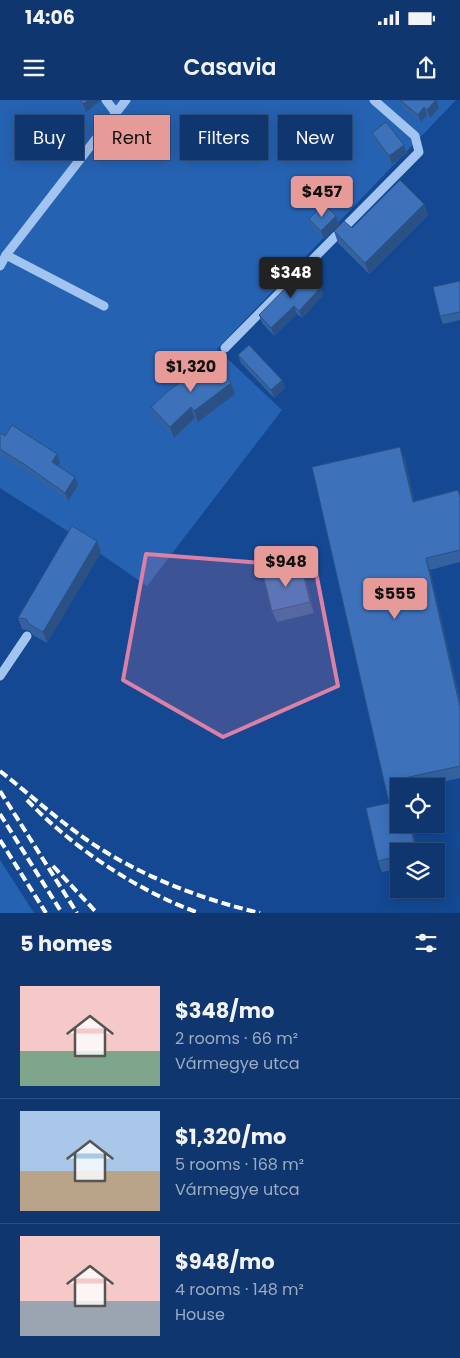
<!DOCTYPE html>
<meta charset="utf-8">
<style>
body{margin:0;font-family:Poppins,sans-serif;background:#1d4176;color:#f1f3f6;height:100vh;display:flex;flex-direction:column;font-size:19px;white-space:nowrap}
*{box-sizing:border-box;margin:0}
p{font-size:16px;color:#9babc2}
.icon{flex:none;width:28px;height:28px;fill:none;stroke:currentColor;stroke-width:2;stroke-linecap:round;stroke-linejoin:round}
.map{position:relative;height:813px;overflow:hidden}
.drawer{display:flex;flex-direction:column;background:#0f366e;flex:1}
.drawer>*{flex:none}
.top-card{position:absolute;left:15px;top:15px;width:430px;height:45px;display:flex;gap:10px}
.tools{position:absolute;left:390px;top:678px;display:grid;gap:10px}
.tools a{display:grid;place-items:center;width:55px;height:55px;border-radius:0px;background:#0f366e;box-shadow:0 2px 12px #0003,0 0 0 1px #2f5081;font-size:25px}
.price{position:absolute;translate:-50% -42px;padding:0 11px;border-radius:5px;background:#e69b98;color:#111;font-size:16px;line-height:32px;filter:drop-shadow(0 1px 2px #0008)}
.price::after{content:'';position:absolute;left:50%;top:30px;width:15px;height:11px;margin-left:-8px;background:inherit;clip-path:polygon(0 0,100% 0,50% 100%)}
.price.current{background:#222;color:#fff}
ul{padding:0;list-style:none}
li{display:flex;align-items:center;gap:15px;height:125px;padding:0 20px}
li+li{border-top:1px solid #2f5081}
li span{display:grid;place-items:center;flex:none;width:140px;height:100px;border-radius:0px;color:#555}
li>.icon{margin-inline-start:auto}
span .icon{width:60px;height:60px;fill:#fffc;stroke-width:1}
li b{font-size:21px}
h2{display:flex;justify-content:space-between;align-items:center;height:60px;padding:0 20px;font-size:21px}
.chip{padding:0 18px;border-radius:0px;background:#0f366e;box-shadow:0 2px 12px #0003,0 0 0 1px #2f5081;font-size:18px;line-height:45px}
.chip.current{background:#e69b98;color:#111}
.status{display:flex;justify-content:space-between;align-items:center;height:35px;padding:0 25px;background:#0f366e;direction:ltr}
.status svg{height:14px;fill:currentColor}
header{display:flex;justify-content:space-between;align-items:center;height:65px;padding:0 20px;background:#0f366e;font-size:22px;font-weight:600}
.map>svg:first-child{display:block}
.green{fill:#2662b2}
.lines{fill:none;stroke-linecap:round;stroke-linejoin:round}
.minor{stroke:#a2c4f1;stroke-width:9}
.rail{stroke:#fff;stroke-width:4;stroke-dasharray:9 4;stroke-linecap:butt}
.wall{fill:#3462a1}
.shaded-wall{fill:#2b5083}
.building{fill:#3d72bb;stroke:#2b5083}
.marked{fill:#dd80a5;fill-opacity:0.2;stroke:#dd80a5;stroke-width:4;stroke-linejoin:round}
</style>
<div class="status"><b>14:06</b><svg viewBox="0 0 49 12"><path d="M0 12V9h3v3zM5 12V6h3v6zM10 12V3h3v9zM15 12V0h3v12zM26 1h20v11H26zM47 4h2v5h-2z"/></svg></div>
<header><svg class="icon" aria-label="menu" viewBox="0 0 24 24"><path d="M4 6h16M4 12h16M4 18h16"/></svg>Casavia<svg class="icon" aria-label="share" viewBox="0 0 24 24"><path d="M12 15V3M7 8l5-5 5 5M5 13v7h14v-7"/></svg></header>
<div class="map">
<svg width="460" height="813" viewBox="0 0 460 813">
<rect width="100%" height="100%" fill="#144893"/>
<g class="green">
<path d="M 0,0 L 456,0 L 217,249 L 282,310 L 147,486 L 72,434 L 0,388 Z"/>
<path d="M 0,760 L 34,813 L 0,813 Z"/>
</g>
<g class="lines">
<g class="minor">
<path d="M 106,0 L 115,12"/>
<path d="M 6,155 L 104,206"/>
<path d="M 0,166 L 6,155 L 126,0"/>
<path d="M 225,248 L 419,52 L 415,36 L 374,0"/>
<path d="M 0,576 L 27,536"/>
</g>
<g class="rail">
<path d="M 0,671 C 29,694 57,719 87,740 C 138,775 200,799 260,813"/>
<path d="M 0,691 L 77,813"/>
<path d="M 27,700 C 72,747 137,791 199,813"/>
<path d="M 0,714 L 62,813"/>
<path d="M 0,740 L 46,813"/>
<path d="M 53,766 L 97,813"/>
</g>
</g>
<g class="wall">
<path d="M 77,0 L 101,0 L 100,1 L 86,12 Z"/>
<path d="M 400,0 L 439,8 L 430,18 L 427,15 L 421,22 L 403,8 Z"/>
<path d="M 372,33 L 404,45 L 407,53 L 392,64 L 375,41 Z"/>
<path d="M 121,38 L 144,40 L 136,51 L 122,42 Z"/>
<path d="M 424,104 L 428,115 L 369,174 L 338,143 L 334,131 L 352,128 Z"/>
<path d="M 336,116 L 339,124 L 324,139 L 312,127 L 309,119 Z"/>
<path d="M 460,181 L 460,220 L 443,224 L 440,216 Z"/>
<path d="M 321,187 L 323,195 L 302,218 L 297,214 L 274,236 L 262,223 L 259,215 Z"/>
<path d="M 238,255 L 282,280 L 285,288 L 274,298 L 241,263 Z"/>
<path d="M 235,294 L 198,322 L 195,318 L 174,338 L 155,317 L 151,307 Z"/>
<path d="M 0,333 L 5,336 L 57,354 L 60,362 L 58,365 L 78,385 L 68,401 L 30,373 L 0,355 Z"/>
<path d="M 405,359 L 414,401 L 458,390 L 460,395 L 460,462 L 430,470 L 460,600 L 460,678 L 424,686 L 399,686 L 399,769 L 382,772 L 378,761 L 389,703 Z"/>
<path d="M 97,441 L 101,452 L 47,543 L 33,535 L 30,531 L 22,529 L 18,518 Z"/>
<path d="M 301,465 L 305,476 L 314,513 L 277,522 L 272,511 Z"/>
</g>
<g class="shaded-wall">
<path d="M 88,0 L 101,0 L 100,1 L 86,12 L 83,4 Z"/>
<path d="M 436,0 L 439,8 L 430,18 L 427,10 Z"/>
<path d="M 424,7 L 427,15 L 421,22 L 418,15 Z"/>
<path d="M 142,36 L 144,40 L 136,51 L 134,47 Z"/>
<path d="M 404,45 L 407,53 L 392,64 L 389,56 Z"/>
<path d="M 424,104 L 428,115 L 369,174 L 365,163 Z"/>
<path d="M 336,116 L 339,124 L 324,139 L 321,131 Z"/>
<path d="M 321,187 L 323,195 L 302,218 L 299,211 Z"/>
<path d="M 294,206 L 297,214 L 274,236 L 271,228 Z"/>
<path d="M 282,280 L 285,288 L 274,298 L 271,290 Z"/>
<path d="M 231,283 L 235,294 L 198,322 L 194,311 Z"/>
<path d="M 191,307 L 195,318 L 174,338 L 170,327 Z"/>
<path d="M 400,347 L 405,359 L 417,413 L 413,402 Z"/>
<path d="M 57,354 L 60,362 L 55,369 L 52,362 Z"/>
<path d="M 75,377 L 78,385 L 68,401 L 65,393 Z"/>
<path d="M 97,441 L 101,452 L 47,543 L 43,532 Z"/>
<path d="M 426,458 L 430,470 L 460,600 L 460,607 Z"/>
<path d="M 301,465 L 305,476 L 314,513 L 310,502 Z"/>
<path d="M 410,724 L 412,724 L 418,751 L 416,751 Z"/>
</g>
<g class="building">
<path d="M 80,0 L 88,0 L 83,4 Z"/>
<path d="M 400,0 L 436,0 L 427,10 L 424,7 L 418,15 Z"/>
<path d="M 386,22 L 404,45 L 389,56 L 372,33 Z"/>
<path d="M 129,27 L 142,36 L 134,47 L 121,38 Z"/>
<path d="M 400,80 L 424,104 L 365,163 L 334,131 L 344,121 L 352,128 Z"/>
<path d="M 324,104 L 336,116 L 321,131 L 309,119 Z"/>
<path d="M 303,170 L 321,187 L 299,211 L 294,206 L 271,228 L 259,215 Z"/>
<path d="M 460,181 L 460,212 L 440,216 L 433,187 Z"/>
<path d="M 249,245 L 282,280 L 271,290 L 238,255 Z"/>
<path d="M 212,259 L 231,283 L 194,311 L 191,307 L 170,327 L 151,307 L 167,292 Z"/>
<path d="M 12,325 L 57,354 L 52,362 L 75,377 L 65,393 L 27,366 L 0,349 L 0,333 L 5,336 Z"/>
<path d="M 400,347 L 413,402 L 458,390 L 460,397 L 460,450 L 426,458 L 460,607 L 460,666 L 400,679 L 402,686 L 399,686 L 399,724 L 410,724 L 416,751 L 399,751 L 399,756 L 378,761 L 366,708 L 389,703 L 312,367 Z"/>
<path d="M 72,426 L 97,441 L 43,532 L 29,524 L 26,519 L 18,518 Z"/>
<path d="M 301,465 L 310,502 L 272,511 L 263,474 Z"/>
</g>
<path class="marked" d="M 146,454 L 315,467 L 338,586 L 223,637 L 123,580 Z"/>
</svg>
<div class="tools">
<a><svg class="icon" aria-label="locate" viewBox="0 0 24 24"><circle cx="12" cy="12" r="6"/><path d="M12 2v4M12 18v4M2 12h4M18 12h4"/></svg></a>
<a><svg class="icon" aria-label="layers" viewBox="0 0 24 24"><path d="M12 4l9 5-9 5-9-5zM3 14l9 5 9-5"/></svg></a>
</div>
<b class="price" style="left:322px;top:118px">$457</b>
<b class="price current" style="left:291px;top:199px">$348</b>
<b class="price" style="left:191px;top:293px">$1,320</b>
<b class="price" style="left:286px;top:488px">$948</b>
<b class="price" style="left:395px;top:520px">$555</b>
<div class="top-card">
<a class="chip">Buy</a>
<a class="chip current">Rent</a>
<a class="chip">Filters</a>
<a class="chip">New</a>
</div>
</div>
<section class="drawer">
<h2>5 homes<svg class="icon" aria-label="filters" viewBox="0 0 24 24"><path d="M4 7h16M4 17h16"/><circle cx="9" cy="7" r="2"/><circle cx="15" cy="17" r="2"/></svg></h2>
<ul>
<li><span style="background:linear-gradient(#f6c9c9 65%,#7fa58c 0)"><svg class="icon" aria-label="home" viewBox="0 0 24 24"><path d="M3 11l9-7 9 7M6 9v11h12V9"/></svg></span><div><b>$348/mo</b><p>2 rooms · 66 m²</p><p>Vármegye utca</p></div></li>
<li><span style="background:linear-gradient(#a9c7e8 60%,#b9a48a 0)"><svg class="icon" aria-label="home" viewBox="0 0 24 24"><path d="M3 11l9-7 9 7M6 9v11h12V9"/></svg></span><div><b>$1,320/mo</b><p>5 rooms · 168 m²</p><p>Vármegye utca</p></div></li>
<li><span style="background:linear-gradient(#f6c9c9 65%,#9aa5b1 0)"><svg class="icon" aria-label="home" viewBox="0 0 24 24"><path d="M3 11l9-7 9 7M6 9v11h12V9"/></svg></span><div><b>$948/mo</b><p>4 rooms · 148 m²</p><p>House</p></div></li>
</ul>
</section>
